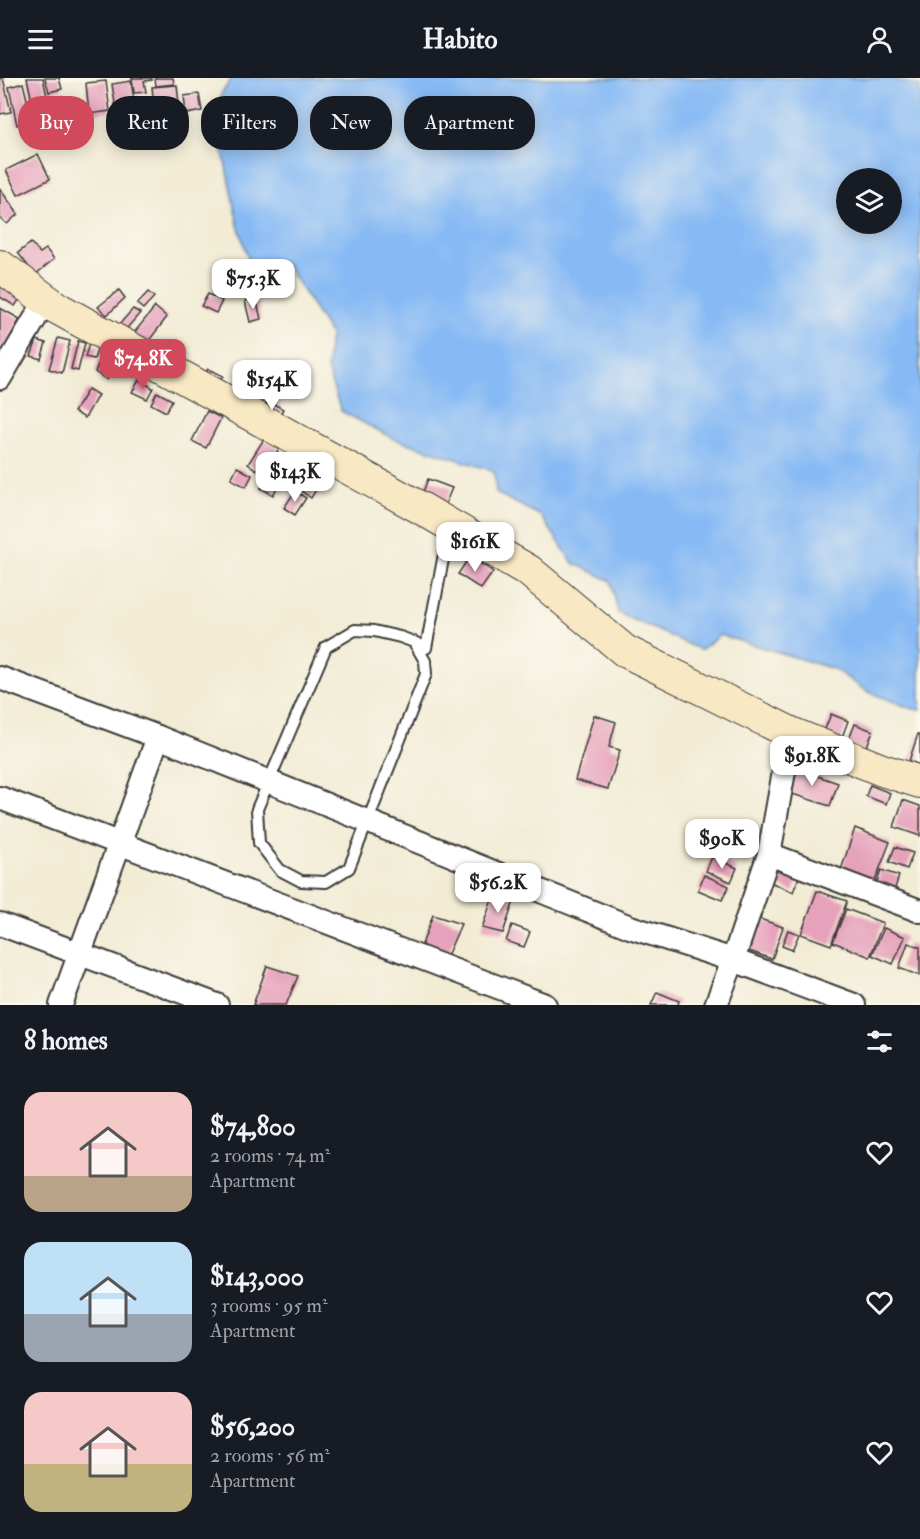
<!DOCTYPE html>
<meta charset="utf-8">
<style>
body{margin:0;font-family:"IM FELL Double Pica",serif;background:#20242c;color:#f1f3f6;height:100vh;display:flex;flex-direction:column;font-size:22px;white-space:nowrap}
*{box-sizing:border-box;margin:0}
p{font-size:20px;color:#9ea1a6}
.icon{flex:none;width:33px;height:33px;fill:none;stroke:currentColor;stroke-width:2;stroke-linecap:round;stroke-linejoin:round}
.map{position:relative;height:927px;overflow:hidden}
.side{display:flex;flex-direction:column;background:#171b24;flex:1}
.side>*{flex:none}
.guide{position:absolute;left:18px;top:18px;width:600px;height:54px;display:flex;gap:12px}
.fabs{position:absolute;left:836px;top:90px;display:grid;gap:12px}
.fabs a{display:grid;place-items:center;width:66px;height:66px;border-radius:50%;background:#171b24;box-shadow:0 3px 15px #0003;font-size:30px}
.price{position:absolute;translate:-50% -51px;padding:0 14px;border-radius:12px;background:#fff;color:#222;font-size:20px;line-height:39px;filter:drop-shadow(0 2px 3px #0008)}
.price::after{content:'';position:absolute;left:50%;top:36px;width:18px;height:14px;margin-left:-9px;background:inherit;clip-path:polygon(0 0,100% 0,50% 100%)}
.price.current{background:#d1495b;color:#fff}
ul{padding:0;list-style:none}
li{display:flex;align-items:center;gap:18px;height:150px;padding:0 24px}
li span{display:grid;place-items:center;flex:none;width:168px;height:120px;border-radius:18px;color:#555}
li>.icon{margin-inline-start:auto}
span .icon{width:72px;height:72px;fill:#fffc;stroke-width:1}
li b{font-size:26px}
h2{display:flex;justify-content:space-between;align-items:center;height:72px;padding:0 24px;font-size:26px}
.tag{padding:0 21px;border-radius:24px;background:#171b24;box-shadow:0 3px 15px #0003;font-size:21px;line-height:54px}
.tag.current{background:#d1495b;color:#fff}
header{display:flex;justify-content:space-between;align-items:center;height:78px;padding:0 24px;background:#171b24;font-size:27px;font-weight:700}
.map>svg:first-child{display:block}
.water{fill:#87baf4;stroke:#526b88;stroke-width:1.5;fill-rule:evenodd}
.building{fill:#e6a2bb}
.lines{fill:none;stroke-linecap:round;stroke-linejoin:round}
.lane-casing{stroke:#3c3b38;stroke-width:14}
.street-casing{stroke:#3c3b38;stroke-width:26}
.secondary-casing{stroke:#3c3b38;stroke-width:34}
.lane{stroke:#fff;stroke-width:10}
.street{stroke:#fff;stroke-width:22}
.secondary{stroke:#f8e8c3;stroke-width:32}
</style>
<header><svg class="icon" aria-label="menu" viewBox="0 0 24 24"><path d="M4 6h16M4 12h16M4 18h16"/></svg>Habito<svg class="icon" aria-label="person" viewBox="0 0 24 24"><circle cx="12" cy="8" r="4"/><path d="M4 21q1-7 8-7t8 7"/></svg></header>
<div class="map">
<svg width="920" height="927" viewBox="0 0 920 927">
<rect width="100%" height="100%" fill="#fbf7ec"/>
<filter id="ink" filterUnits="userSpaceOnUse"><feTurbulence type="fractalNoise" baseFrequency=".0167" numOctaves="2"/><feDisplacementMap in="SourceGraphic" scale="12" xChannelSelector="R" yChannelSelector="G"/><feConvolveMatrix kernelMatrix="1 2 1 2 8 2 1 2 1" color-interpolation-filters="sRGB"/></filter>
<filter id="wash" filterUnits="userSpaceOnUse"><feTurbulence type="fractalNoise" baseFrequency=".008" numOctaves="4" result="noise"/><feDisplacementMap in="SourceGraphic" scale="24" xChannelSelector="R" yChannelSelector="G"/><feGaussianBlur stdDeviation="1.35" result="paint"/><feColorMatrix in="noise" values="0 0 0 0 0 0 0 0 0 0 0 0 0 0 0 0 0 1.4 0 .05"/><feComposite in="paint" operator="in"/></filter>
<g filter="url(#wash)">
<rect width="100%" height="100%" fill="#f2ecd5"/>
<path class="water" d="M 232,0 L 887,0 L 920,8 L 920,632 L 910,630 L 866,613 L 834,591 L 720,557 L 701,572 L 618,535 L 611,503 L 573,485 L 541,438 L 496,415 L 494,393 L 394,361 L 341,333 L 327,291 L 330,256 L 287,188 L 249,183 L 238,147 L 223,74 L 221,16 ZM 846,100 L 891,100 L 891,146 L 846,146 Z"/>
<g id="blocks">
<g class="building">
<path d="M 0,0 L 3,0 L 11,34 L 0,36 Z"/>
<path d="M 27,0 L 43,0 L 47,19 L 32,23 Z"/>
<path d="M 45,0 L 59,0 L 62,11 L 49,14 Z"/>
<path d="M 132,0 L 152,0 L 152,2 L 144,3 L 146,14 L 134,15 Z"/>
<path d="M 155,0 L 173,0 L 174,6 L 156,8 Z"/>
<path d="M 106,3 L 110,33 L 89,36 L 86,5 Z"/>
<path d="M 131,3 L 137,42 L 118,45 L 112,6 Z"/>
<path d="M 23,5 L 32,43 L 17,47 L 9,9 Z"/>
<path d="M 177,7 L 179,26 L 154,28 L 152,9 Z"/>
<path d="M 199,16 L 202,33 L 186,36 L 184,18 Z"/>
<path d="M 62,18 L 68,38 L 56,42 L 50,21 Z"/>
<path d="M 38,76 L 50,101 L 18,117 L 6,92 Z"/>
<path d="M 0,111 L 18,136 L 7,146 L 0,140 Z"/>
<path d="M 31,165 L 40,175 L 46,171 L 54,181 L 35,197 L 18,175 Z"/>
<path d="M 4,204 L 23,216 L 15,228 L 0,219 L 0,210 Z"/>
<path d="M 119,212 L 125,220 L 107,237 L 98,229 Z"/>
<path d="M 148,214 L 154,219 L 143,231 L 137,226 Z"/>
<path d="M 208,216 L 222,223 L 216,235 L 201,228 Z"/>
<path d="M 256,220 L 261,241 L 250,244 L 245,223 Z"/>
<path d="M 155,229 L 167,239 L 144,269 L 129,261 Z"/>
<path d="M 0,230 L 20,241 L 0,277 Z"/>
<path d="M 133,231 L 140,235 L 122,256 L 116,250 Z"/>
<path d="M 58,260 L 70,263 L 62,295 L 49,291 Z"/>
<path d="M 37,262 L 46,265 L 41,281 L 31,278 Z"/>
<path d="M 78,263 L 85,265 L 78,293 L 71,291 Z"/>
<path d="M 89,266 L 98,269 L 94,281 L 85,279 Z"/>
<path d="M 100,282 L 114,288 L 107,302 L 95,294 Z"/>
<path d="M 208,291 L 223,298 L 216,310 L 202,302 Z"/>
<path d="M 139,302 L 153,310 L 147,321 L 132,314 Z"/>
<path d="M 88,311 L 98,317 L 85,340 L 74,334 Z"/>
<path d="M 157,314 L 172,322 L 166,334 L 151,326 Z"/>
<path d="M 268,323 L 283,331 L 276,343 L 262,335 Z"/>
<path d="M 207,333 L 221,340 L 206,370 L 192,363 Z"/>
<path d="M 264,361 L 279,371 L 267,391 L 260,386 L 257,392 L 248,386 Z"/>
<path d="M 281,378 L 292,385 L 273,417 L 261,410 Z"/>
<path d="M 298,386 L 309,393 L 298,411 L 287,404 Z"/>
<path d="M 237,389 L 252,397 L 246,409 L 231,401 Z"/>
<path d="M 311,395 L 322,402 L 311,420 L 300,412 Z"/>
<path d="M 428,401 L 452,410 L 444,429 L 421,419 Z"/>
<path d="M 295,413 L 306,420 L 295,437 L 284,430 Z"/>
<path d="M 470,478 L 493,494 L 481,511 L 458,496 Z"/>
<path d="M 831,636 L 848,643 L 841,662 L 823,656 Z"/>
<path d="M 594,637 L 616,644 L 609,669 L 620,672 L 608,711 L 575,702 Z"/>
<path d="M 855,646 L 873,653 L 865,673 L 847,666 Z"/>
<path d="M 918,656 L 920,657 L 920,687 L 909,683 Z"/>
<path d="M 794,690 L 838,705 L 830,728 L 786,714 Z"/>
<path d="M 870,707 L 890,715 L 886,726 L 866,718 Z"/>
<path d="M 903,722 L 920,728 L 920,758 L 894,749 Z"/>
<path d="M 855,750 L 890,764 L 873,808 L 840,795 Z"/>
<path d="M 895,769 L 913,775 L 907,791 L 889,784 Z"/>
<path d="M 712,779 L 737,790 L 731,804 L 706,793 Z"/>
<path d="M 774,788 L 799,799 L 793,814 L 768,803 Z"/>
<path d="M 881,792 L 899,798 L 894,813 L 876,807 Z"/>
<path d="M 704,797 L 729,808 L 722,822 L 698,812 Z"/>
<path d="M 817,813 L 847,823 L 831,867 L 801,856 Z"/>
<path d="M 494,816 L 514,823 L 503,855 L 482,850 Z"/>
<path d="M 846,831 L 883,845 L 870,879 L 833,864 Z"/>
<path d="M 433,837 L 461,846 L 443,887 L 418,877 Z"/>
<path d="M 757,840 L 783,849 L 772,881 L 746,872 Z"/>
<path d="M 512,847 L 530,854 L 524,869 L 506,863 Z"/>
<path d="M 884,850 L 905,859 L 893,886 L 872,877 Z"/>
<path d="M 788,852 L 799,856 L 792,872 L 782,868 Z"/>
<path d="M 908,865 L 920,869 L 920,898 L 899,890 Z"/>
<path d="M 267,888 L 298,898 L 286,927 L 253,927 Z"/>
<path d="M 657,914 L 679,923 L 678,927 L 651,927 Z"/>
</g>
</g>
</g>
<g filter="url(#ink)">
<use href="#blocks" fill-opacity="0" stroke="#3c3b38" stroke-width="1.5"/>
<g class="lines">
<defs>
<path id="lane" d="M 414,564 L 425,583 L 426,596 L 349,790 L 326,804 L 301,803 L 280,792 L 259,765 L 257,731 L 326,569 L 355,552 L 374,553 L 400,559 L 414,564 L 426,570 L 449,450"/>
<g id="street">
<path d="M 0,300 L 46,222"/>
<path d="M 0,600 L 158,659 L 630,849 L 733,882 L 854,927"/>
<path d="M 0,720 L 545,927"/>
<path d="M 769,776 L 920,833"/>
<path d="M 0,846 L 217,927"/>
<path d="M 61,927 L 158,659"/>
<path d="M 716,927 L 733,882 L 769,776 L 791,655"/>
</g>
<path id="secondary" d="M 0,188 L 57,230 L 419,429 L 529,493 L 625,573 L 791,655 L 882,692 L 920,704"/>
</defs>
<use href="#lane" class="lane-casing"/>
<use href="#street" class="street-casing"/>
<use href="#secondary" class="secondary-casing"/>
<use href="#lane" class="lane"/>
<use href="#street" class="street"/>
<use href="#secondary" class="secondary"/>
</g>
</g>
</svg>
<div class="fabs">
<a><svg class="icon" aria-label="layers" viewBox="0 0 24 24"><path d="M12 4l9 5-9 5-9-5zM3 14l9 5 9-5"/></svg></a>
</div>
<b class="price" style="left:253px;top:232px">$75.3K</b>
<b class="price current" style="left:143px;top:312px">$74.8K</b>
<b class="price" style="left:272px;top:333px">$154K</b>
<b class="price" style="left:295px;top:425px">$143K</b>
<b class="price" style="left:475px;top:495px">$161K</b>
<b class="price" style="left:812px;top:709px">$91.8K</b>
<b class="price" style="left:722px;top:792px">$90K</b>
<b class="price" style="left:498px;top:836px">$56.2K</b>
<div class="guide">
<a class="tag current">Buy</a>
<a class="tag">Rent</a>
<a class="tag">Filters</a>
<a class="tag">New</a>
<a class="tag">Apartment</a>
</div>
</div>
<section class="side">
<h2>8 homes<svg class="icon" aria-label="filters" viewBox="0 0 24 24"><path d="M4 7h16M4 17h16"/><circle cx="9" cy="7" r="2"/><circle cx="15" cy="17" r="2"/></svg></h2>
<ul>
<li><span style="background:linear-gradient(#f6c9c9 70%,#b9a48a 0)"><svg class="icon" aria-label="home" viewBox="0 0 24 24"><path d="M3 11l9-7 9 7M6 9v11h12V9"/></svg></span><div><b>$74,800</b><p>2 rooms · 74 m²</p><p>Apartment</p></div><svg class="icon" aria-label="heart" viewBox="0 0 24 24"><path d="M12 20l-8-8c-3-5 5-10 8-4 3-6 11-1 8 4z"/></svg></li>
<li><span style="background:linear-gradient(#bfe0f5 60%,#9aa5b1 0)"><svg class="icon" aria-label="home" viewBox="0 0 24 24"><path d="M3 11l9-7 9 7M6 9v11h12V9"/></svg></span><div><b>$143,000</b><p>3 rooms · 95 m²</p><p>Apartment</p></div><svg class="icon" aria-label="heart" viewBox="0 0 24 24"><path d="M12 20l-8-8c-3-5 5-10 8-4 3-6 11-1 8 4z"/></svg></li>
<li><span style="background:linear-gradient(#f6c9c9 60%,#c2b280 0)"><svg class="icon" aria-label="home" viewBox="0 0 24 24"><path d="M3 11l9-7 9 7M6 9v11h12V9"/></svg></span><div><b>$56,200</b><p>2 rooms · 56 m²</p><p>Apartment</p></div><svg class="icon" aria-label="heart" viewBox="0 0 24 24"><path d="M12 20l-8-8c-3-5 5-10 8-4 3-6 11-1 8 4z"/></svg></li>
</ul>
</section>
